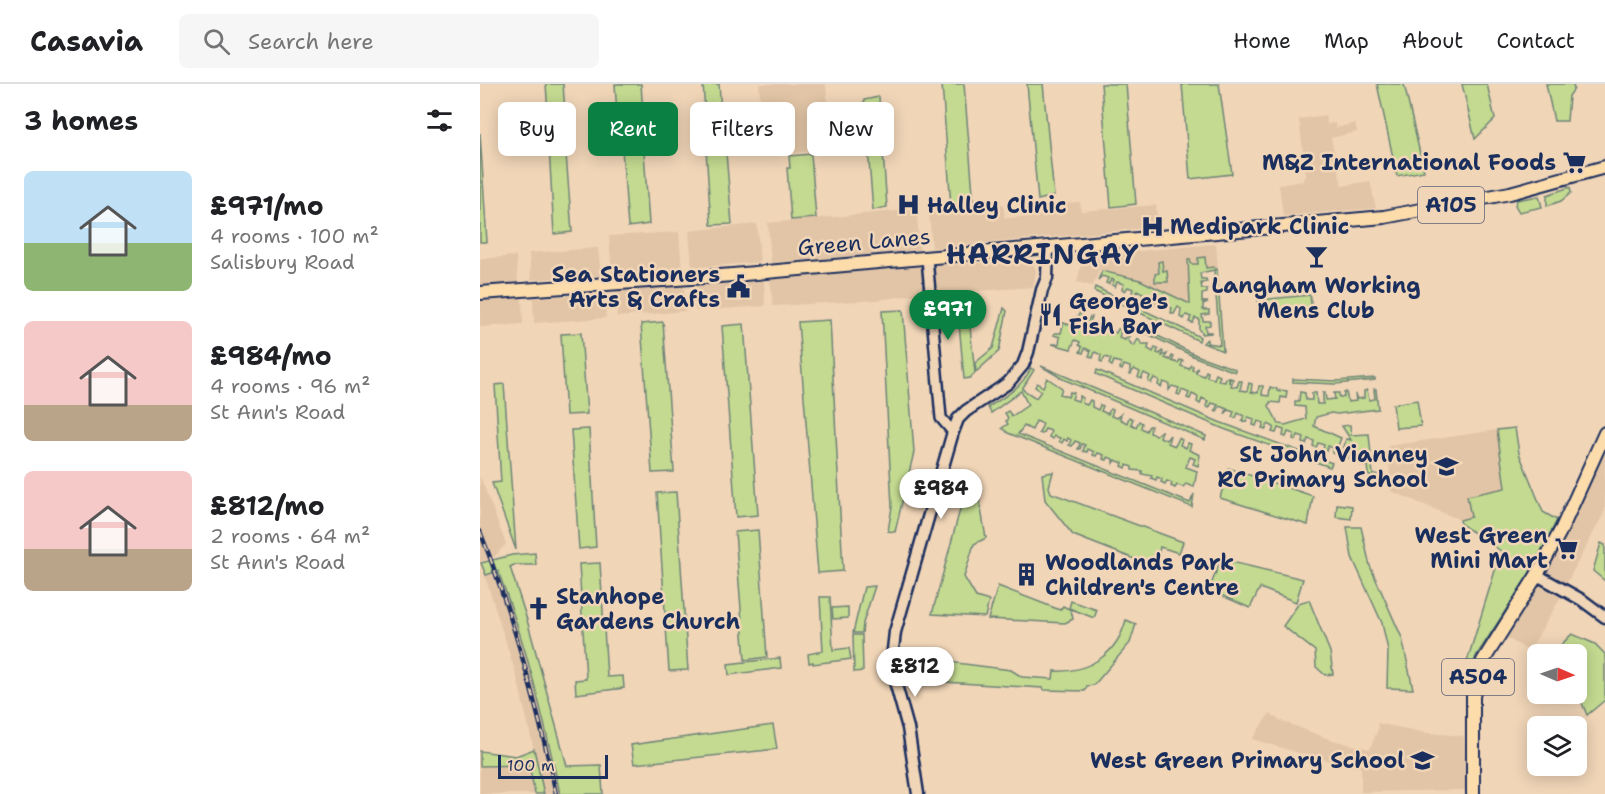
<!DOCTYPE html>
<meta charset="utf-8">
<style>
body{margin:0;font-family:"Shantell Sans",sans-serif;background:#f6f6f6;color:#202124;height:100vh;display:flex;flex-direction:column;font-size:22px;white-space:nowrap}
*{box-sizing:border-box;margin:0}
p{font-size:20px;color:#757577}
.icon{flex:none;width:33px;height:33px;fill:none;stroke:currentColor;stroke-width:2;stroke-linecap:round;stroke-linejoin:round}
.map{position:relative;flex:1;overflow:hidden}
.details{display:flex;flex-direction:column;background:#fff;width:480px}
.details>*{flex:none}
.banner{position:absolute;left:18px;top:18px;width:570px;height:54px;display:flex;gap:12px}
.needle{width:39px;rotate:92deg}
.fabs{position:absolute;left:1047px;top:560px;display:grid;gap:12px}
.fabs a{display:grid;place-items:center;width:60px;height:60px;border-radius:9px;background:#fff;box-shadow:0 3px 15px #0003;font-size:30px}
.scale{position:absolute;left:18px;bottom:15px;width:110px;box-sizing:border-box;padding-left:6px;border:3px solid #1b2f5e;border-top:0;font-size:16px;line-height:21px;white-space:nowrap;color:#1b2f5e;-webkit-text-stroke:4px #f0d5b7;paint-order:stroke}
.price{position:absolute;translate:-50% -51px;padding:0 14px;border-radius:21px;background:#fff;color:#222;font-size:20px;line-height:39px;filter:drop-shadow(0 2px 3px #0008)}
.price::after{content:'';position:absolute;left:50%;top:36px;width:18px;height:14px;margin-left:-9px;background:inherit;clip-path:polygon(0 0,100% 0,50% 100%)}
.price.current{background:#0b8043;color:#fff}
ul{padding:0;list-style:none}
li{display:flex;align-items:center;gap:18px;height:150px;padding:0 24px}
li span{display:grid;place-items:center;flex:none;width:168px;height:120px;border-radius:9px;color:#555}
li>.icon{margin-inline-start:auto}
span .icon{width:72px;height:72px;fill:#fffc;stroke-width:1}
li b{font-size:26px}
h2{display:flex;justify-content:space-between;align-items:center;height:72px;padding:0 24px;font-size:26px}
.chip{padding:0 21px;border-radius:9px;background:#fff;box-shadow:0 3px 15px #0003;font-size:21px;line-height:54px}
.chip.current{background:#0b8043;color:#fff}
header{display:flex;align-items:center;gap:36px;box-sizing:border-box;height:84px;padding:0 30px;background:#fff;border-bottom:2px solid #e0e0e0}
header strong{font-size:28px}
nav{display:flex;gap:33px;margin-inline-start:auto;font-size:21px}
.search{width:420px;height:54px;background:#f6f6f6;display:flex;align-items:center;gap:15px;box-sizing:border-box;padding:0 21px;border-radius:9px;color:#757577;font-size:22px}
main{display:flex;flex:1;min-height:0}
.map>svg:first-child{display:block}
.built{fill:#e2c5a6}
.green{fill:#c3da90;stroke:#6f8477;stroke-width:1.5}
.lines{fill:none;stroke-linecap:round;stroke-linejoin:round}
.tertiary-casing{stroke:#1b2f5e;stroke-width:14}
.secondary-casing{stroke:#1b2f5e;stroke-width:15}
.primary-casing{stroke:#1b2f5e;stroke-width:16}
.tertiary{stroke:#f0d5b7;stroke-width:9}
.secondary{stroke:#f0d5b7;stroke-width:10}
.primary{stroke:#fddcac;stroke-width:12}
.rail-casing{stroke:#1b2f5e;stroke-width:4.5}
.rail{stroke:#f0d5b7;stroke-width:2;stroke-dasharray:7;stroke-linecap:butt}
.labels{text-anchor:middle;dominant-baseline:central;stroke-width:5;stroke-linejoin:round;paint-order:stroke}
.shield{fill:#f0d5b7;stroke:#5b6179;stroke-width:1.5}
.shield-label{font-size:21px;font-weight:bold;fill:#1b2f5e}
.poi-label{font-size:22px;font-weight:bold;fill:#1b2f5e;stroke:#f0d5b7;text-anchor:end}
.street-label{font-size:22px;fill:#1b2f5e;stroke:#f0d5b7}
.district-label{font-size:28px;font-weight:bold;letter-spacing:1.5px;fill:#1b2f5e;stroke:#f0d5b7}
</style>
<header>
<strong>Casavia</strong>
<div class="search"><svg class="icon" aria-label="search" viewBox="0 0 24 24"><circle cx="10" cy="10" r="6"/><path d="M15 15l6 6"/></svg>Search here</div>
<nav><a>Home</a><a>Map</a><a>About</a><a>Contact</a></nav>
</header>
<main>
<section class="details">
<h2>3 homes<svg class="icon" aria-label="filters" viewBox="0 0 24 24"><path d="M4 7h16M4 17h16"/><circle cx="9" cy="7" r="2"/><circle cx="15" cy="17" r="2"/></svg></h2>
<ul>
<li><span style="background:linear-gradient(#bfe0f5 60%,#8fb573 0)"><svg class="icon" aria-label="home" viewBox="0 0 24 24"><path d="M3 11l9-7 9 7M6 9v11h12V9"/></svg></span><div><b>£971/mo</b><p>4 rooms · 100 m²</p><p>Salisbury Road</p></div></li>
<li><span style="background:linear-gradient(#f6c9c9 70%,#b9a48a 0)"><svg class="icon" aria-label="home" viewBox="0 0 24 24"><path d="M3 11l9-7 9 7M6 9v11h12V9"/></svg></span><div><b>£984/mo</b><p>4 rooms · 96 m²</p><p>St Ann's Road</p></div></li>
<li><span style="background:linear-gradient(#f6c9c9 65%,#b9a48a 0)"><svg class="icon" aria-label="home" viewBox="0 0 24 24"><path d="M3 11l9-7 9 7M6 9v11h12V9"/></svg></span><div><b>£812/mo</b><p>2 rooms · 64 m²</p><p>St Ann's Road</p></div></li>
</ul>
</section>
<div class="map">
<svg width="1125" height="710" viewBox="0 0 1125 710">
<rect width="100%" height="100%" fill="#f0d5b7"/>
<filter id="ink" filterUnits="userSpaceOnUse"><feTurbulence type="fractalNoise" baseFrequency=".0167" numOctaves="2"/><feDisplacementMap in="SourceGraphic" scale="12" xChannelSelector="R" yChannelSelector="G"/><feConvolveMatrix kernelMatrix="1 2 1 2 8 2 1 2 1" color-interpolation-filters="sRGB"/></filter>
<g filter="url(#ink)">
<g class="built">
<path d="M 279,0 L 346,0 L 351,66 L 285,71 Z"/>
<path d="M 845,31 L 847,40 L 855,39 L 856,44 L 875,39 L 877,48 L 851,54 L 862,102 L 890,97 L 896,124 L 803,132 L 799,101 L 823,97 L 823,94 L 826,93 L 819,35 Z"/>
<path d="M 600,118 L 601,127 L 676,121 L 678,143 L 452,164 L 449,128 L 523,120 L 525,134 L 563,131 L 562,121 Z"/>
<path d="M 437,125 L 439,166 L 291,180 L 288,139 Z"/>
<path d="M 277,140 L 280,178 L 212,184 L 209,147 Z"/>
<path d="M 199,148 L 202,187 L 132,193 L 129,152 Z"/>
<path d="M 736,160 L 738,185 L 708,187 L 710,220 L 660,196 L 619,186 L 613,202 L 597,198 L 603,172 Z"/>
<path d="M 118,164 L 121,191 L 51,196 L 49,169 Z"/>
<path d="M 36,172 L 38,199 L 0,201 L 0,175 Z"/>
<path d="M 544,176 L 553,179 L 556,187 L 553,203 L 455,210 L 452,182 Z"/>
<path d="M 443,182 L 445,209 L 398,216 L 293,222 L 290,195 Z"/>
<path d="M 284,197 L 285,222 L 215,227 L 213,202 Z"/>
<path d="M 204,202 L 205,227 L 137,233 L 135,207 Z"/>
<path d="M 124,209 L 126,234 L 54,239 L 53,214 Z"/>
<path d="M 42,214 L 43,240 L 0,243 L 0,217 Z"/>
<path d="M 1017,346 L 1025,404 L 991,433 L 980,436 L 911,407 L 908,362 Z"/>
<path d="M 1125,365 L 1125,427 L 1083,506 L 1061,495 L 1095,431 Z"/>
<path d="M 0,392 L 26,460 L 14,473 L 0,478 Z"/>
<path d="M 18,487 L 35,497 L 95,710 L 0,710 L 0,682 L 49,681 L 56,675 L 38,597 L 5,492 Z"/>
<path d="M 1060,499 L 1082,511 L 1049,567 L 1027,554 Z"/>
<path d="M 790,629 L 799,636 L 852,656 L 890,665 L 898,645 L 897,639 L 946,649 L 984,652 L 985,706 L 881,708 L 881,684 L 825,671 L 772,655 Z"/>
</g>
<g class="green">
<path d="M 66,0 L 83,0 L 85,29 L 68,30 Z"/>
<path d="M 135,0 L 161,0 L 163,30 L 137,30 Z"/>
<path d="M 223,0 L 239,0 L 241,26 L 225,28 Z"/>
<path d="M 462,0 L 484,0 L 494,121 L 471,122 Z"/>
<path d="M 547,0 L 563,0 L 574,112 L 558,116 Z"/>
<path d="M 621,0 L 646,0 L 656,120 L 631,123 Z"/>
<path d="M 702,0 L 739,0 L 752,90 L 710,95 Z"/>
<path d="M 897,0 L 924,0 L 944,87 L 917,92 Z"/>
<path d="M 982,0 L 1007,0 L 1015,35 L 995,55 Z"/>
<path d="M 1066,0 L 1093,0 L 1094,5 L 1089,12 L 1087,37 L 1074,37 Z"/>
<path d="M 399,13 L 407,123 L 393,126 L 384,16 Z"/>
<path d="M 243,34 L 252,140 L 231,141 L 224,35 Z"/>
<path d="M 140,39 L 162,39 L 169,140 L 148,143 Z"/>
<path d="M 84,44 L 92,148 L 74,150 L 68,45 Z"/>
<path d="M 0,49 L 7,158 L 0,158 Z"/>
<path d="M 331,70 L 336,134 L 311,136 L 307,84 L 310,84 L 309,72 Z"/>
<path d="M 1090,103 L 1091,109 L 1081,117 L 1067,122 L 1067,111 Z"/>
<path d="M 1059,112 L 1062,123 L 1039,128 L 1035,121 L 1037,116 Z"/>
<path d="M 725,173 L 726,184 L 734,183 L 735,185 L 737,185 L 743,267 L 723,259 L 727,255 L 727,259 L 740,261 L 734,186 L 720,189 L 721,195 L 726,195 L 727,198 L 721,199 L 722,205 L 727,205 L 727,209 L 722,210 L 722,218 L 728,218 L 723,220 L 723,226 L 729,226 L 729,230 L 722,231 L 723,237 L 730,237 L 730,241 L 725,242 L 726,248 L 731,248 L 731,249 L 722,250 L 722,248 L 719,246 L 719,235 L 715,234 L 713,239 L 709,238 L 711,233 L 706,231 L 704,235 L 700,233 L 701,225 L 698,223 L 694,230 L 691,229 L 692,224 L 687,221 L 685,225 L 681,223 L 683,219 L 677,216 L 674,221 L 671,219 L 673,214 L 667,211 L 664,216 L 661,214 L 663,209 L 657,206 L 655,211 L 652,209 L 653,205 L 648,203 L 645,207 L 642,205 L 644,200 L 637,198 L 635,203 L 632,201 L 634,196 L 631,195 L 629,200 L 626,199 L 628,194 L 622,192 L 618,196 L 622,187 L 660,196 L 710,220 L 708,175 L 710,175 L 711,180 L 718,180 L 718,174 Z"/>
<path d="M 682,177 L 683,187 L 687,186 L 688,198 L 675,198 L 675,190 L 679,189 L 678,178 Z"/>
<path d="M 615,203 L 720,253 L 719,257 L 614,207 Z"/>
<path d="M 830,211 L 832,228 L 779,231 L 778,216 Z"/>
<path d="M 487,216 L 495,289 L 490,294 L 484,295 L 477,217 Z"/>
<path d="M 524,224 L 527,227 L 519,267 L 496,288 L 495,279 L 513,264 Z"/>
<path d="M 423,226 L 434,368 L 415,448 L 408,447 L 412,423 L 402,227 Z"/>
<path d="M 600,228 L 602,229 L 600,237 L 606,239 L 610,233 L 612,233 L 609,240 L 616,243 L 620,236 L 619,244 L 625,247 L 628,240 L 631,242 L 630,246 L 636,249 L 638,245 L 641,246 L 639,254 L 645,256 L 648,251 L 650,252 L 648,257 L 651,259 L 651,261 L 654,262 L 658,255 L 662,260 L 669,260 L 668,265 L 673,268 L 675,264 L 678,265 L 677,269 L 680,270 L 682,267 L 683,268 L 682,272 L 687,270 L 685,274 L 690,276 L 692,272 L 694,273 L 692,277 L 698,279 L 700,276 L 703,277 L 701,282 L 709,285 L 711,281 L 713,282 L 712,286 L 715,287 L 718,284 L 716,289 L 724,292 L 726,287 L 728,288 L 727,293 L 734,295 L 736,290 L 740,292 L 738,297 L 745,298 L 746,294 L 749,294 L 749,299 L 750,294 L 753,295 L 751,302 L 757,303 L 759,297 L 762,297 L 760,306 L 767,307 L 769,299 L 772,300 L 771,308 L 778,309 L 779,302 L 783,302 L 782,311 L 789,312 L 790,303 L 797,305 L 797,307 L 800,308 L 800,306 L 807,307 L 806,314 L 801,313 L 800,319 L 790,318 L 789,322 L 799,340 L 805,341 L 826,335 L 825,323 L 815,322 L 815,317 L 819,317 L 820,308 L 825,309 L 826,316 L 832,316 L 832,309 L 836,309 L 837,320 L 843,320 L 843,309 L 845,309 L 846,316 L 855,315 L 854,309 L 859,309 L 859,313 L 864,313 L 864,309 L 866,308 L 868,318 L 876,317 L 875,310 L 877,315 L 884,314 L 884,307 L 887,306 L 889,316 L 895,315 L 894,305 L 896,305 L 898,325 L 857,330 L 851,329 L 836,333 L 834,342 L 861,354 L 855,370 L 852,369 L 853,364 L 848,362 L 846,367 L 843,366 L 844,361 L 838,359 L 836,364 L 833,362 L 834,357 L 828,355 L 826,360 L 823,359 L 824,353 L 818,351 L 816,356 L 813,355 L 814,350 L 808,348 L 806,353 L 803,352 L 804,346 L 798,344 L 796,349 L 792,348 L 794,343 L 788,340 L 786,345 L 782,344 L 784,339 L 778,337 L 776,342 L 773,341 L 774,335 L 768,333 L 766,338 L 762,337 L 764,332 L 758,329 L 756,334 L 752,333 L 754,328 L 748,326 L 745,330 L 747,325 L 740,322 L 737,327 L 735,326 L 738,321 L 732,319 L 729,324 L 726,322 L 728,317 L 722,314 L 720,320 L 717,318 L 718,313 L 712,310 L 710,315 L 707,314 L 709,309 L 702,306 L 700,311 L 697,310 L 699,304 L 692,302 L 689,306 L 689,300 L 683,298 L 681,303 L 678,301 L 679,296 L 674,294 L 671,299 L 668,297 L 670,292 L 664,289 L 661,295 L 658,293 L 660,288 L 654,285 L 651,290 L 650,290 L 650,283 L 644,281 L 642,286 L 640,285 L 641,279 L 634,277 L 632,282 L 629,280 L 631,275 L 625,273 L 622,278 L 620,277 L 621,271 L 615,268 L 613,274 L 609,272 L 611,267 L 605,264 L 603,269 L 600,268 L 602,263 L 599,261 L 600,258 L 595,256 L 591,265 L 572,260 L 579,260 L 580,253 L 574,251 L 575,249 L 581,249 L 583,241 L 577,240 L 577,237 L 590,241 L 593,234 L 597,235 Z"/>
<path d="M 644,235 L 716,271 L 755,285 L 755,288 L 715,273 L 643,238 Z"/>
<path d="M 350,236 L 363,487 L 338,489 L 318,238 Z"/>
<path d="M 183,238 L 194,388 L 172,389 L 161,240 Z"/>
<path d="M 264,240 L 278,431 L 256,433 L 242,242 Z"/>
<path d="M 101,249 L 107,330 L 86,331 L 81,250 Z"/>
<path d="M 561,282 L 726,352 L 725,356 L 583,295 Z"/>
<path d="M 551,284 L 554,286 L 542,305 L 556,314 L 561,307 L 555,303 L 557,299 L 563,303 L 567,294 L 582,304 L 580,310 L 588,313 L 590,308 L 594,309 L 592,315 L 598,317 L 600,312 L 603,314 L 602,319 L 607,321 L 610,316 L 612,317 L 612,323 L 618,326 L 620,321 L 623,322 L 621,327 L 628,330 L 630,325 L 633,326 L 631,332 L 637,334 L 641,330 L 640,335 L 647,339 L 649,333 L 653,335 L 651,340 L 656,343 L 659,337 L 662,339 L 661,344 L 666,347 L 669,342 L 671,342 L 670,349 L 676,351 L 681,347 L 682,347 L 680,353 L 686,356 L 690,351 L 688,359 L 695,362 L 699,354 L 702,356 L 700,361 L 706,364 L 708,359 L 711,360 L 709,366 L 720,371 L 718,382 L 713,380 L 715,375 L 710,373 L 706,383 L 717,387 L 714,403 L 706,400 L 703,403 L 697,401 L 695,404 L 691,402 L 692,399 L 687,397 L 685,400 L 681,398 L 682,395 L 677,393 L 676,396 L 671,394 L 672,392 L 662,390 L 662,387 L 652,386 L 652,383 L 647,381 L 646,384 L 642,382 L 643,379 L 635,376 L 633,379 L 633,375 L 628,373 L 627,376 L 623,375 L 624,371 L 618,369 L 616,372 L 613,371 L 614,368 L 608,365 L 607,368 L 603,367 L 605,361 L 602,360 L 600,365 L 598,365 L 600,359 L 595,357 L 592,362 L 589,361 L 591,356 L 588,354 L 587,357 L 584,355 L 582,359 L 579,357 L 580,354 L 574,352 L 573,355 L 569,353 L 571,347 L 565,345 L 562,350 L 559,349 L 563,340 L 556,337 L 552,346 L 544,342 L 538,350 L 710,419 L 714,410 L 712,423 L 528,349 L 522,344 L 528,340 L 526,337 L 528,334 L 525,329 L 528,327 L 532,332 L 548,321 L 541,307 L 511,329 L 508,323 C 525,313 542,303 551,284 Z"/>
<path d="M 617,286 L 739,338 L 852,379 L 850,383 L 744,345 L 616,290 Z"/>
<path d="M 895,294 L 895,296 L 855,300 L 813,298 L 813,295 L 856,297 Z"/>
<path d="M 24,300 L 36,466 L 12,399 L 21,398 L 15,301 Z"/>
<path d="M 937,316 L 941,342 L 916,344 L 913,320 Z"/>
<path d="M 870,341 L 871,351 L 889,350 L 893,391 L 900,390 L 900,397 L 888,391 L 887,380 L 886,382 L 881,381 L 881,378 L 875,375 L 876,370 L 870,368 L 868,374 L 865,373 L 866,368 L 863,367 L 866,355 L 871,356 L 862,342 Z"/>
<path d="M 1035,344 L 1039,369 L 1063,428 L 1077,436 L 1051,487 L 996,572 L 987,597 L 982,594 L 1021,467 L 981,440 L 980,436 L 991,433 L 987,412 L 1025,404 L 1017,346 Z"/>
<path d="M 109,345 L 116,463 L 99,465 L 91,346 Z"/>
<path d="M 748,384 L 833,412 L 828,441 L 740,414 Z"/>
<path d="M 573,388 L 569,403 L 571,409 L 703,458 L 699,469 L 680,463 L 677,477 L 687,481 L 685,487 L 593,451 L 565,416 L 562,390 Z"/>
<path d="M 495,390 L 506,454 L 494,460 L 484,493 L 496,513 L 509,517 L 505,533 L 452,530 L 489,392 Z"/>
<path d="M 196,408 L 208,586 L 189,587 L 177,409 Z"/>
<path d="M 857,420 L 872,422 L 871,435 L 856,433 Z"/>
<path d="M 867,443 L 881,443 L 890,482 L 922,554 L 933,605 L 907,604 L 908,566 L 902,539 L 872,473 Z"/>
<path d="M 278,446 L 287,573 L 265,576 L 255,448 Z"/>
<path d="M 1121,459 L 1125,461 L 1125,497 L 1113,487 Z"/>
<path d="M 55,469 L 56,481 L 34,481 L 30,483 L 47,536 L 87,682 L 121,681 L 123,710 L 80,710 C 64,635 46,559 18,487 L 6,491 L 1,479 L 32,471 Z"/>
<path d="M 747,477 L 823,495 L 816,518 L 780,504 L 770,524 L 729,506 L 739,480 L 747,482 Z"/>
<path d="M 120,479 L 127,593 L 143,592 L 144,604 L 96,610 L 95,596 L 106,595 L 99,480 Z"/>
<path d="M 395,502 L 383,539 L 382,549 L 373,549 L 384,503 Z"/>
<path d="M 518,502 L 580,526 L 583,522 L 591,526 L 593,535 L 585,539 L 508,535 Z"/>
<path d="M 340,513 L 350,513 L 353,566 L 369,564 L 371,575 L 333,580 L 333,578 L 329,579 L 328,570 L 343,567 Z"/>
<path d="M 829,516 L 850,568 L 853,590 L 845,591 L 836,583 L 835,567 L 803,542 L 819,519 Z"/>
<path d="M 591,517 L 617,526 L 614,534 L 589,524 Z"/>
<path d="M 368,523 L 368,534 L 353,535 L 352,524 Z"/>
<path d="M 646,536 L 656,540 L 650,559 L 614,601 L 607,602 L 605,607 L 564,606 L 563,604 L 447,597 L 446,575 L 531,586 L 542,593 L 573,595 L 574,587 C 609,589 637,570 646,536 Z"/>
<path d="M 1092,550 L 1115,560 L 1125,570 L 1125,616 L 1107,631 L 1097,607 L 1096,570 L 1081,570 L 1078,564 Z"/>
<path d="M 373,551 L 382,551 L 383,587 L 374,588 Z"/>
<path d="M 300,574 L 301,584 L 249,591 L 248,580 Z"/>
<path d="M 293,641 L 297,665 L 154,680 L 151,661 Z"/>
<path d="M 54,665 L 64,710 L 55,710 L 49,681 L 0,682 L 0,667 L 36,672 Z"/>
</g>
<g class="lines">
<defs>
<path id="tertiary" d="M 447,174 L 461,334 L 473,348"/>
<g id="secondary">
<path d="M 1057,491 L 1102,516 L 1125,533"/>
<path d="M 438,710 L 428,644 L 411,583 L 415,548 L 473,348 L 478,335 L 486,327 L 528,299 L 543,281 L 548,268 L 562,206 L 567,194 L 568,164"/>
</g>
<g id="primary">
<path d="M 0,209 L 253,191 L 904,133 L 1030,109 L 1125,83"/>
<path d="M 993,710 L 993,612 L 1003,577 L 1057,491 L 1082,444 L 1125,349"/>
</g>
</defs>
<use href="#tertiary" class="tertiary-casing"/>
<use href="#secondary" class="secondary-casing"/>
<use href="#primary" class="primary-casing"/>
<use href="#tertiary" class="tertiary"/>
<use href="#secondary" class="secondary"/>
<use href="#primary" class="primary"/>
<defs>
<path id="rail" d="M 0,447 C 33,532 57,620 76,710"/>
</defs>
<use href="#rail" class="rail-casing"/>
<use href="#rail" class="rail"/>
</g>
</g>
<defs>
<symbol id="supermarket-bare" viewBox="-9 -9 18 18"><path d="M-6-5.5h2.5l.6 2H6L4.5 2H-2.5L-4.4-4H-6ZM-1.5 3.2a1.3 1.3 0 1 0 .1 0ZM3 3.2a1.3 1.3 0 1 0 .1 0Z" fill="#1b2f5e" stroke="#f0d5b7" stroke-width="2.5" paint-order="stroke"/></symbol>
<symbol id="hospital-bare" viewBox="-9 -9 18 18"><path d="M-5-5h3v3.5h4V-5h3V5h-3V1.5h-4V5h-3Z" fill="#1b2f5e" stroke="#f0d5b7" stroke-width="2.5" paint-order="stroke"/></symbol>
<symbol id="bar-bare" viewBox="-9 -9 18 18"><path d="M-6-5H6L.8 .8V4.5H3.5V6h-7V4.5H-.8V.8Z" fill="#1b2f5e" stroke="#f0d5b7" stroke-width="2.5" paint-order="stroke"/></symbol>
<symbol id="civic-bare" viewBox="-9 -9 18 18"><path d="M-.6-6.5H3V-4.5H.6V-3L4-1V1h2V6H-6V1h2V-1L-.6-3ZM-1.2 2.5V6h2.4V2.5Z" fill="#1b2f5e" stroke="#f0d5b7" stroke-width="2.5" paint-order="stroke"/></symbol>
<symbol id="restaurant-bare" viewBox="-9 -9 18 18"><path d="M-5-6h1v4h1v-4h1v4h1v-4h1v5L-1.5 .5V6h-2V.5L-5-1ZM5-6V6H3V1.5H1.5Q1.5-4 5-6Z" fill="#1b2f5e" stroke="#f0d5b7" stroke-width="2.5" paint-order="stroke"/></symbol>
<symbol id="school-bare" viewBox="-9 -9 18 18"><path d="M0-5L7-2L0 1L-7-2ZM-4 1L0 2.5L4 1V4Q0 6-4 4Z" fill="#1b2f5e" stroke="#f0d5b7" stroke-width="2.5" paint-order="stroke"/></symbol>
<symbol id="building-bare" viewBox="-9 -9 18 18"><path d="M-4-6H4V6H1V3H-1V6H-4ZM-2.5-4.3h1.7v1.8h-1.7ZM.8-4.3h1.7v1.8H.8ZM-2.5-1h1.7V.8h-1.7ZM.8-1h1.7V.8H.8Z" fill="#1b2f5e" stroke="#f0d5b7" stroke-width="2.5" paint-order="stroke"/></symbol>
<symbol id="church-bare" viewBox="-9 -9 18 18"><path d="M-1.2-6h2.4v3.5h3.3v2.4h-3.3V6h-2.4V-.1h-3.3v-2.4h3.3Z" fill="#1b2f5e" stroke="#f0d5b7" stroke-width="2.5" paint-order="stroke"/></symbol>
</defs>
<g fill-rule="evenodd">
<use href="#supermarket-bare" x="1078" y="62" width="33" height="33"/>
<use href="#hospital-bare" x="412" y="104" width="33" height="33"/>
<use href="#hospital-bare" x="656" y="126" width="33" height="33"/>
<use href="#bar-bare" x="820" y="156" width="33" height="33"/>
<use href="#civic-bare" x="242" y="186" width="33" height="33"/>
<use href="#restaurant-bare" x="554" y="214" width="33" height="33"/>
<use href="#school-bare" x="950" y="366" width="33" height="33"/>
<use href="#supermarket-bare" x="1070" y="448" width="33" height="33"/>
<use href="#building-bare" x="530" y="474" width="33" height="33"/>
<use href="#church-bare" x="42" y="508" width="33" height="33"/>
<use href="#school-bare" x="926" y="660" width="33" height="33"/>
</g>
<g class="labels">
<g class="shield">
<rect x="938" y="103" width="66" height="36" rx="4.5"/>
<rect x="962" y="575" width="72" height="36" rx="4.5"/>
</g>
<g class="shield-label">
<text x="971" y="121">A105</text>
<text x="998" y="593">A504</text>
</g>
<g class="poi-label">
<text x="1076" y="78">M&amp;Z International Foods</text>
<text x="447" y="121" text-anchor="start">Halley Clinic</text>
<text x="690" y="142" text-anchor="start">Medipark Clinic</text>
<text x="240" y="190">Sea Stationers<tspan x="240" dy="25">Arts &amp; Crafts</tspan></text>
<text x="836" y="201" text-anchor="middle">Langham Working<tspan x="836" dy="25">Mens Club</tspan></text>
<text x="589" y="217" text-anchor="start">George's<tspan x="589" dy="25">Fish Bar</tspan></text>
<text x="948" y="370">St John Vianney<tspan x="948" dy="25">RC Primary School</tspan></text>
<text x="1068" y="451">West Green<tspan x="1068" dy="25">Mini Mart</tspan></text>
<text x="565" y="478" text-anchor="start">Woodlands Park<tspan x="565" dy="25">Children's Centre</tspan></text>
<text x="76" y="512" text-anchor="start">Stanhope<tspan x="76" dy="25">Gardens Church</tspan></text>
<text x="925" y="676">West Green Primary School</text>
</g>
<g class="street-label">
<text transform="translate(384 158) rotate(-5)">Green Lanes</text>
</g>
<g class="district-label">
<text x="563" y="170">HARRINGAY</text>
</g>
</g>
</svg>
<div class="fabs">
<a><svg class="needle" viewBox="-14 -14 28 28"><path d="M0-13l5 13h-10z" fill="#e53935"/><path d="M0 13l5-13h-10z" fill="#757577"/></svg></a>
<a><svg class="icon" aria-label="layers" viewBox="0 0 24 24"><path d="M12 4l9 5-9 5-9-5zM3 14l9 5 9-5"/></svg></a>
</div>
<div class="scale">100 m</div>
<b class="price current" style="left:468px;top:257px">£971</b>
<b class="price" style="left:461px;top:436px">£984</b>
<b class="price" style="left:435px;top:614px">£812</b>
<div class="banner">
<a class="chip">Buy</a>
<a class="chip current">Rent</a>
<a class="chip">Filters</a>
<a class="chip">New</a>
</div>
</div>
</main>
